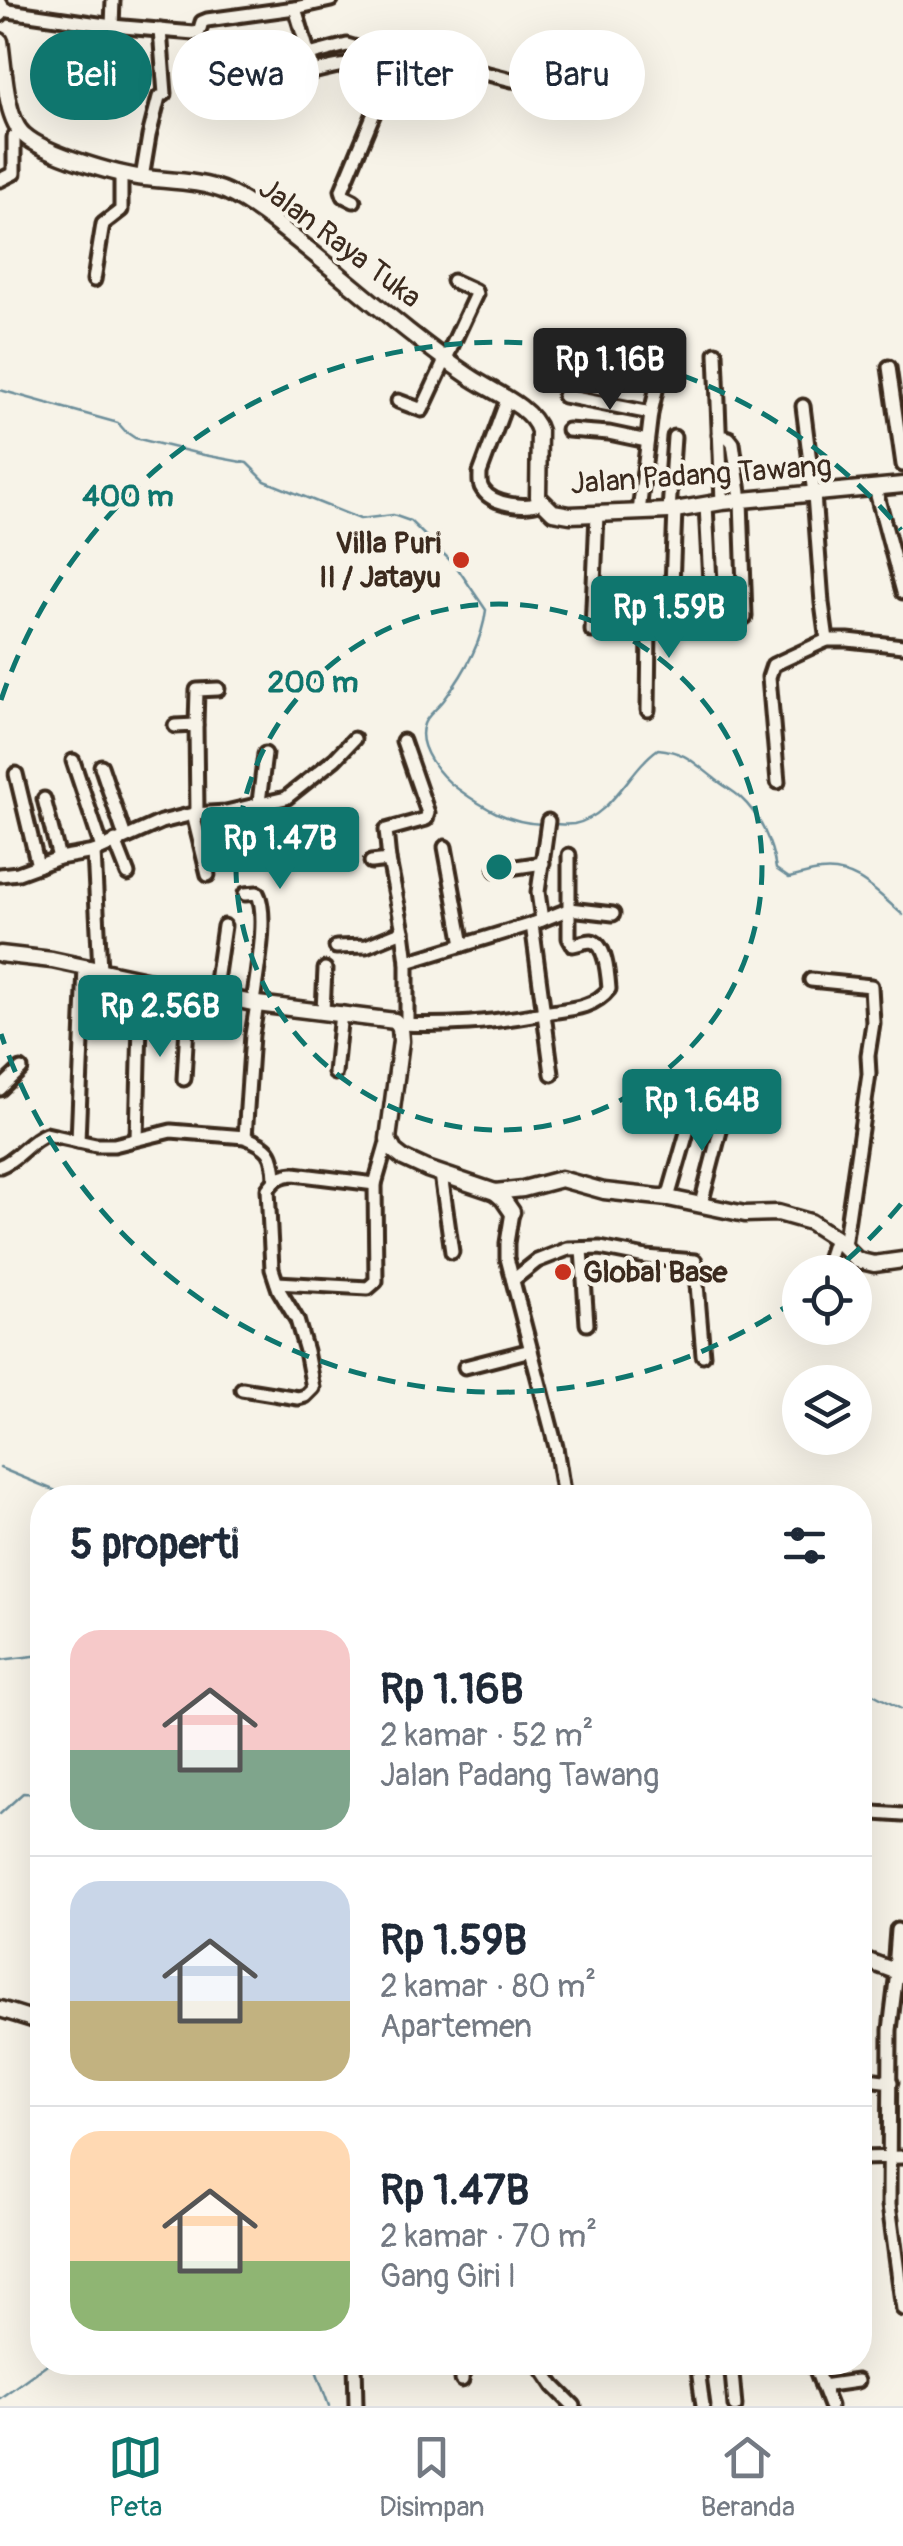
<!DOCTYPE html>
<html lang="id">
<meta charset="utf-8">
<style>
body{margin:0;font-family:Pangolin,sans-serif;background:#f2f2f3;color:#1f2937;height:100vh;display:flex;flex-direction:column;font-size:38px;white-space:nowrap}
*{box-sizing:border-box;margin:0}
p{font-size:32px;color:#747a83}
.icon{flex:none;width:55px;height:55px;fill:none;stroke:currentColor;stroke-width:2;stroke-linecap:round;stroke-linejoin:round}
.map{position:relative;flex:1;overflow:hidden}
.details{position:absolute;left:30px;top:1485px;width:842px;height:890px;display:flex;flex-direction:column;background:#fff;border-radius:40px;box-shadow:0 10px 40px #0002}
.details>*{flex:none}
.banner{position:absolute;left:30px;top:30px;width:845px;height:90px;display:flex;gap:20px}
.fabs{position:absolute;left:782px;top:1255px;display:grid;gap:20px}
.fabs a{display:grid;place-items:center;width:90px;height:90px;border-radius:50%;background:#fff;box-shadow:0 10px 40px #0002;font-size:50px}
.price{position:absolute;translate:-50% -85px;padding:0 22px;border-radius:10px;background:#0f766e;color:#fff;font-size:32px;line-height:65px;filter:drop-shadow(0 2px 5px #0008)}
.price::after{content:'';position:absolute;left:50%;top:60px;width:30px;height:22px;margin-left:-15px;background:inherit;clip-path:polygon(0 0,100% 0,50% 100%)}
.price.selected{background:#222;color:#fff}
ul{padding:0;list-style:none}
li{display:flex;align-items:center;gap:30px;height:250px;padding:0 40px}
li+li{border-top:2px solid #e0e1e3}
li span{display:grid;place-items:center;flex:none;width:280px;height:200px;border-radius:30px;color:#555}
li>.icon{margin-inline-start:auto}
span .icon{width:120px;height:120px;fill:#fffc;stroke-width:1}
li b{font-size:42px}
h2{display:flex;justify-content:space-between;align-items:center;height:120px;padding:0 40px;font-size:42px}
.pill{padding:0 35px;border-radius:45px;background:#fff;box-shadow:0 10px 40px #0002;font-size:35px;line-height:90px}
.pill.selected{background:#0f766e;color:#fff}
.tab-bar{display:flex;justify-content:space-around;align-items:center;height:140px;border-top:2px solid #e0e1e3;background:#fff;font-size:28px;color:#747a83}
.tab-bar a{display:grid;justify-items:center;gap:5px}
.tab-bar .selected{color:#0f766e}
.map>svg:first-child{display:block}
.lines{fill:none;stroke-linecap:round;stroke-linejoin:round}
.stream{stroke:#6c8e9a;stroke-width:2.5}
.minor-casing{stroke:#3b2a1e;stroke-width:19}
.tertiary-casing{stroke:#3b2a1e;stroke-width:21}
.minor{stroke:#f7f3e8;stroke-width:11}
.tertiary{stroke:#f7f3e8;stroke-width:14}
.ring{fill:none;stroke:#0f766e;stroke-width:5;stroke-dasharray:18 12}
.poi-dot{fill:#c8321e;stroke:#f7f3e8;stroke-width:4}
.labels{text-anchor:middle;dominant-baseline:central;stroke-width:8;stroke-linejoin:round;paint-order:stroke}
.street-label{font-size:30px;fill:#3b2a1e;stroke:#f7f3e8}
.poi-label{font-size:30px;font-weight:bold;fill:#3b2a1e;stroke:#f7f3e8;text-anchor:end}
.centre{fill:#0f766e;stroke:#f7f3e8;stroke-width:5}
.ring-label{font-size:30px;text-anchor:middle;font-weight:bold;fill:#0f766e;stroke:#f7f3e8;stroke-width:8;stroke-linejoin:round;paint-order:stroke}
</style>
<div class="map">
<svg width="903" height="2406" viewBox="0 0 903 2406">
<rect width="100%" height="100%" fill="#f7f3e8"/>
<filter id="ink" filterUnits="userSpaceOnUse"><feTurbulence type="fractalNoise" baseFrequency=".01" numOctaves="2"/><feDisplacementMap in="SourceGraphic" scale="20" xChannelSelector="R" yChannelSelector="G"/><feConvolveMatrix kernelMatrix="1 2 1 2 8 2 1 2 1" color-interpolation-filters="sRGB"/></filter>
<g filter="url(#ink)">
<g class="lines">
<g class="stream">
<path d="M 0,390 L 118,423 L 126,432 L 135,438 L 204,455 L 247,463 L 265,481 L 360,519 L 393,515 L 410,521 L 456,566 L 486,610 C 482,643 463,675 444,700 C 438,708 427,716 424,724 C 415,747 441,777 458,789 C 484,808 509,823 542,824"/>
<path d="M 550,824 C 558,824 567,825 574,824 C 613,816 628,770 658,749 C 686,752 693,762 714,778 C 722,785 732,790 740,797 C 760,815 772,843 776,869 L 789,878 C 799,876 810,872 820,871 C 856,866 878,894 903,915"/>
<path d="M 0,1468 L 73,1498"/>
<path d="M 0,1660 L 42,1655"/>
<path d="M 860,1687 L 903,1710"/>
<path d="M 0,1814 L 23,1793 L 42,1794"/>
<path d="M 313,2362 L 329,2406"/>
<path d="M 0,2398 L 50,2362"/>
</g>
<defs>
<g id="minor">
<path d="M 295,8 L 313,68 L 317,71 C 332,68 349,60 361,72 L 360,86 L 375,100 L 377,106 L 342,190 L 344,196 L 354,201"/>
<path d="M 2,10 L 112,26 L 194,33 L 199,32 L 202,22 L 207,20 L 295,8 L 331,0"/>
<path d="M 112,26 L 113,0"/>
<path d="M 160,30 L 165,94"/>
<path d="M 309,55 L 347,45 L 371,52 L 435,54 L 460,67 L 512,80 L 522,81 L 548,73"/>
<path d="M 142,178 L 149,136 L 159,97"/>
<path d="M 0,180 L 14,173 L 14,137"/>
<path d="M 94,280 L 103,224 L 121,210 L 121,173"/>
<path d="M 716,353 L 722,502"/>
<path d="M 889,367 L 903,465"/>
<path d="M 564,396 L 651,413"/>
<path d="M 507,400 L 480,473 C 480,480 479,485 483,490 C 493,505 526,509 541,502"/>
<path d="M 398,401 L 422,410 L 476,294 L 475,291 L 453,281"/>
<path d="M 803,406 L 814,494 L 822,603 L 827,640"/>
<path d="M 568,430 L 609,433 L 647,441"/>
<path d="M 719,435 L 729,438 L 733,443 L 741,500 L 745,617"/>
<path d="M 875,488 L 903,592"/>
<path d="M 706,505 L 711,602"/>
<path d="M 669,511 L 674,437"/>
<path d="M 639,512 L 651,413 L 661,368"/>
<path d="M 592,631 L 597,514"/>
<path d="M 648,710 L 649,627 L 651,622 L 669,615 L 671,611 L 675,510"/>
<path d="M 196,725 L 197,690 L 218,689"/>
<path d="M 175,726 L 196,725 L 197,813"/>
<path d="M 73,761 L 102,848"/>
<path d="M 101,766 L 125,837"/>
<path d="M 16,774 L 38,866"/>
<path d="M 778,782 L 769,677 L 773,665 L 827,640 L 848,640 L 903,646"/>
<path d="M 44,799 L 59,858"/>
<path d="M 259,802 L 265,754"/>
<path d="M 193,814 L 208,875"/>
<path d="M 115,841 L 128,874"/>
<path d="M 445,847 L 463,945"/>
<path d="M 94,852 L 161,822 L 193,814 L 226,812 L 286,798 L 335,759 L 354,739"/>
<path d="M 389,860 L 386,830 L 426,819 L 428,813 L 403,741"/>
<path d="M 371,862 L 389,860 L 403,931"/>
<path d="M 496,870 L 543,863"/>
<path d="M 0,875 L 18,873 L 59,858 L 94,852 L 100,970"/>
<path d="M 245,894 L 257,893 C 269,913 256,978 253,1003"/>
<path d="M 542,920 L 538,892 L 548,821"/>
<path d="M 532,924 L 552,1074"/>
<path d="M 336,947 L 366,946 L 403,931 L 407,962"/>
<path d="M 811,980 L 871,986 L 873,1023 L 868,1055 L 869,1074 L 844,1246"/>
<path d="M 214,995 L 224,926"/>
<path d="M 323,1011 L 325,969"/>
<path d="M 399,1024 C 451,1026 487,1023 538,1014 C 563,1009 592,1011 609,989 C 608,976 606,943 591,941 C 585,941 579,944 573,945 L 569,938 L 569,855"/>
<path d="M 407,1024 L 407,962 L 532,924 L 570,909 L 613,914"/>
<path d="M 335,1073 L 341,1013"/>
<path d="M 184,1079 L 189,990"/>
<path d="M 0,1089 L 21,1069"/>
<path d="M 245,1137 C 269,1147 274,1152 275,1179"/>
<path d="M 137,1138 L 140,1022 L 143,980"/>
<path d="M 78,1141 L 85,967"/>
<path d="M 0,1166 C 19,1159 28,1141 46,1134 L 96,1145 L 114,1145 L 171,1131 L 245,1137 L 252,1035 L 257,1004"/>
<path d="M 441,1174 L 452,1252"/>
<path d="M 668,1198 L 697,1098"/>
<path d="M 701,1204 L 720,1131"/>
<path d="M 512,1212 L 507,1243 L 507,1258 L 556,1447 L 564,1498"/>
<path d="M 582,1249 L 587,1324"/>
<path d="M 824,1272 L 835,1238"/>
<path d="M 513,1280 L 537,1261 L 568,1249 L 600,1248 L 646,1257 L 695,1261 L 703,1355"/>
<path d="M 277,1283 L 368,1288 L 376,1281 L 375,1184 L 388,1139"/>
<path d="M 465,1367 L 531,1350"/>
<path d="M 242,1389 L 298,1398 L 305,1396 L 313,1388 L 306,1351 L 297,1320 L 279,1290 L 272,1269 L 268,1189 C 275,1179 281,1175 294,1174 L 375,1184"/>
<path d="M 860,1812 L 903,1815"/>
<path d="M 893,1971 L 897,1956 L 895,1956 L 897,1930"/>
<path d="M 897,1972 L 890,2030 L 889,2205 L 903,2309"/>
<path d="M 860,2078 L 891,2082"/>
<path d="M 860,2158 L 903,2157"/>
<path d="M 355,2362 L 356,2406"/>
<path d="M 538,2362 L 554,2386 L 574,2406"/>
<path d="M 697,2362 L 703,2406"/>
<path d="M 731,2362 L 735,2406"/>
<path d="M 813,2362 L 830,2406"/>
<path d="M 462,2380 L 463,2362"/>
<path d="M 822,2386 L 857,2381"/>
</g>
<g id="tertiary">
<path d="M 0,5 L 2,10 L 0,14"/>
<path d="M 0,41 C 4,66 5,119 24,135 C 45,154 117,175 145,178 C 172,181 203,181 227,192 C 255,205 284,230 308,249 C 361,292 413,338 469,376 C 490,391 532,406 539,431 L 538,497 L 553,512 L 570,515 L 669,511 L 722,502 L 903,485"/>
<path d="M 0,954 L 52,960 L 257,1004 L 395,1021 L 400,1028 L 401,1041 L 388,1139 L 394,1151 L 403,1158 L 427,1169 L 495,1192 L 523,1189 L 561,1179 L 604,1191 L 668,1198 L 745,1214 L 778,1213 L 810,1222 L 835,1238 L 857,1260 L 874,1264 L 903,1260"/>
<path d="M 495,1192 L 503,1199 L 512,1212"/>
<path d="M 860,1958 L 903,1974"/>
<path d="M 0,2009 L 42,2022"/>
</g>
</defs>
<use href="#minor" class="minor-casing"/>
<use href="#tertiary" class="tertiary-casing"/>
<use href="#minor" class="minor"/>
<use href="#tertiary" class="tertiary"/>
</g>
</g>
<g class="ring">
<circle cx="499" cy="867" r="263"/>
<path d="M901 1204A525 525 0 0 1 833 1272M796 1300A525 525 0 0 1 1 1034M1 700A525 525 0 0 1 901 530"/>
</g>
<g class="poi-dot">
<circle cx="461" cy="560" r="10"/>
<circle cx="563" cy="1272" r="10"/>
</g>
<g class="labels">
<g class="street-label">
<text transform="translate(340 243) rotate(37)">Jalan Raya Tuka</text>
<text transform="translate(701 475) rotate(-4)">Jalan Padang Tawang</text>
</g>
<g class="poi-label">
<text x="441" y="543">Villa Puri<tspan x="441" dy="34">II / Jatayu</tspan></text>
<text x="583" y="1272" text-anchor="start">Global Base</text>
</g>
</g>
<circle cx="499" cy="867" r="15" class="centre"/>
<g class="ring-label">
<text x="128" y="506">400 m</text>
<text x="313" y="692">200 m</text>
</g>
</svg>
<div class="fabs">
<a><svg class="icon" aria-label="locate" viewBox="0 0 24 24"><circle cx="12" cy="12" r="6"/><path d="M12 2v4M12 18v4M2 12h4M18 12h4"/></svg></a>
<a><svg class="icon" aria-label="layers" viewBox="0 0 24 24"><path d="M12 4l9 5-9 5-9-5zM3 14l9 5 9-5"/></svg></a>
</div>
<b class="price selected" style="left:610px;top:413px">Rp 1.16B</b>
<b class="price" style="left:669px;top:661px">Rp 1.59B</b>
<b class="price" style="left:280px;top:892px">Rp 1.47B</b>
<b class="price" style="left:160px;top:1060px">Rp 2.56B</b>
<b class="price" style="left:702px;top:1154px">Rp 1.64B</b>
<div class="banner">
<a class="pill selected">Beli</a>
<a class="pill">Sewa</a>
<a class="pill">Filter</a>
<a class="pill">Baru</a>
</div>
<section class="details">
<h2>5 properti<svg class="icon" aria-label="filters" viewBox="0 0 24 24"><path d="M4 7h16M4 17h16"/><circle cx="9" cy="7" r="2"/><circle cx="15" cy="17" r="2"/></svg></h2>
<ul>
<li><span style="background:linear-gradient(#f6c9c9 60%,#7fa58c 0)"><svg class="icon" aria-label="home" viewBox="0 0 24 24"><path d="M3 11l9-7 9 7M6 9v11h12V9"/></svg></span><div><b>Rp 1.16B</b><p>2 kamar · 52 m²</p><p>Jalan Padang Tawang</p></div></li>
<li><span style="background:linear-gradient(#c9d6e8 60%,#c2b280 0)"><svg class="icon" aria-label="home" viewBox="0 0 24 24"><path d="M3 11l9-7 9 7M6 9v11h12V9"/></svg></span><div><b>Rp 1.59B</b><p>2 kamar · 80 m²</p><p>Apartemen</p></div></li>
<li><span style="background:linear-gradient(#ffd9b3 65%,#8fb573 0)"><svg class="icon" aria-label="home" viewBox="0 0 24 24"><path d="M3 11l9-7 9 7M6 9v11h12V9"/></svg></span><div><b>Rp 1.47B</b><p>2 kamar · 70 m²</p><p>Gang Giri I</p></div></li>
</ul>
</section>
</div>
<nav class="tab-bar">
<a class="selected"><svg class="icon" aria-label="map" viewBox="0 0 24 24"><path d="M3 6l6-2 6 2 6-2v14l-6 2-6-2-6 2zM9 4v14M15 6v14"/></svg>Peta</a>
<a><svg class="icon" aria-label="saved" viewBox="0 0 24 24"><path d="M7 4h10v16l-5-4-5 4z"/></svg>Disimpan</a>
<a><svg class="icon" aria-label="home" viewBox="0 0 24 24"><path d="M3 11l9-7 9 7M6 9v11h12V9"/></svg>Beranda</a>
</nav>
